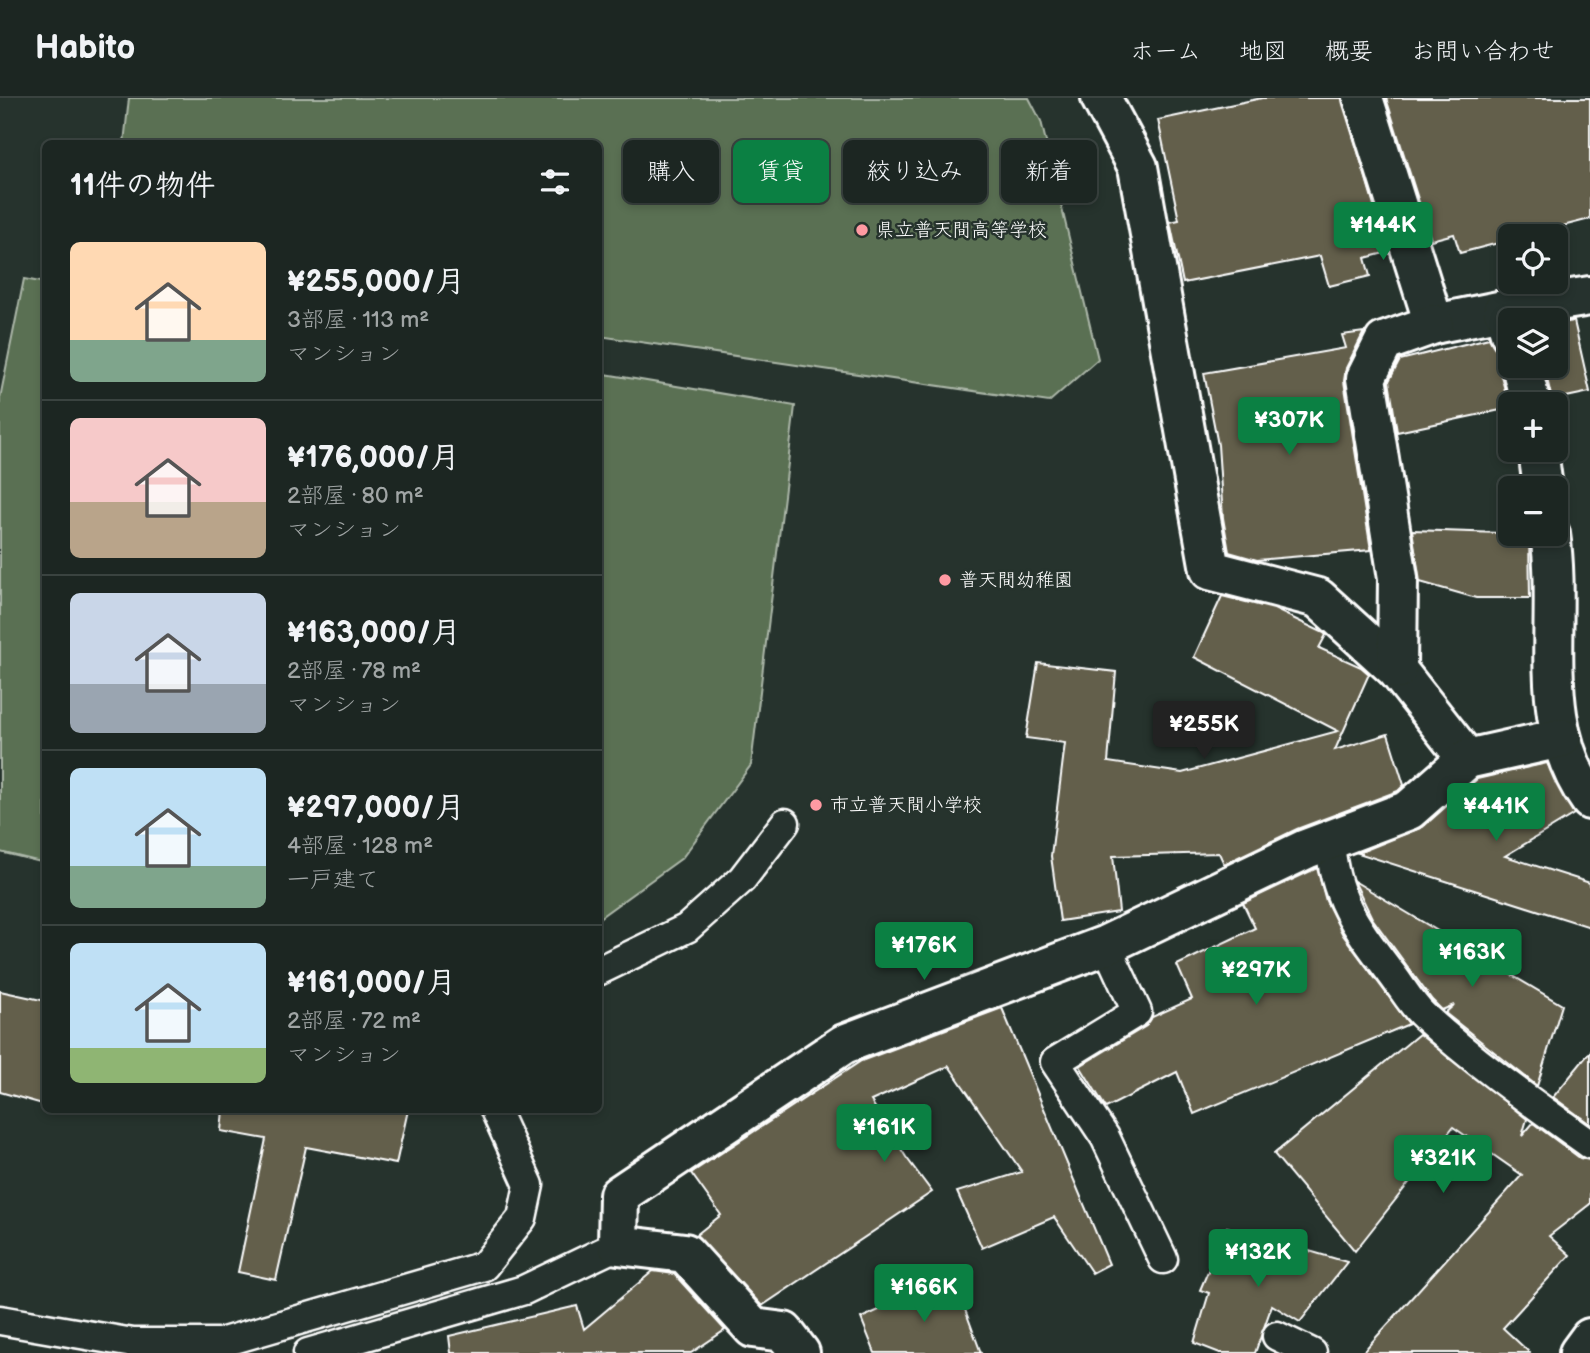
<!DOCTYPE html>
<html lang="ja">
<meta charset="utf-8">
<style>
body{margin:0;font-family:"Balsamiq Sans","Klee One",sans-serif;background:#252e2a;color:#f1f3f6;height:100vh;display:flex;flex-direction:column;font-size:26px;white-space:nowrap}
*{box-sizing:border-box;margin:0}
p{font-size:23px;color:#a0a5a5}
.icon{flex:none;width:38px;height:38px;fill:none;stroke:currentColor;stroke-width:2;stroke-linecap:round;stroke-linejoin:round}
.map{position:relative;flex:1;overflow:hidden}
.panel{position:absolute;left:42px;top:42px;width:560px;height:973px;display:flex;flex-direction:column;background:#1c2622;border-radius:10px;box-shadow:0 4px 10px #0003,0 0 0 2px #3a4340}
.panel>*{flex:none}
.banner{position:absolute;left:623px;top:42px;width:665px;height:63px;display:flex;gap:14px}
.fabs{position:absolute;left:1498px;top:126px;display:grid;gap:14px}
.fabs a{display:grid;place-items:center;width:70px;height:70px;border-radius:10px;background:#1c2622;box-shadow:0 4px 10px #0003,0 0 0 2px #3a4340;font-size:35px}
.price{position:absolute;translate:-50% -60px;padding:0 16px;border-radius:7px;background:#0b8043;color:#fff;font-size:23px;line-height:46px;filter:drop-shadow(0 2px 4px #0008)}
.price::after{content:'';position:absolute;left:50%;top:42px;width:21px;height:16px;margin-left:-10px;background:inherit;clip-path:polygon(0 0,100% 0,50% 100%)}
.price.active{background:#222;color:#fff}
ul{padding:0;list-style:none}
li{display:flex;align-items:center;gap:21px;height:175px;padding:0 28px}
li+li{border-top:2px solid #3a4340}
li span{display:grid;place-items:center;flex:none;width:196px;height:140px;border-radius:10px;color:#555}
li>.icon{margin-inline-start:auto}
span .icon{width:84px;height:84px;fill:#fffc;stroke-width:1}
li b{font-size:30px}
h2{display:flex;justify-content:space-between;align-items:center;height:84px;padding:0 28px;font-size:30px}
.tag{padding:0 24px;border-radius:10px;background:#1c2622;box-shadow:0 4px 10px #0003,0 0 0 2px #3a4340;font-size:24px;line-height:63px}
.tag.active{background:#0b8043;color:#fff}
header{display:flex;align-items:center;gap:42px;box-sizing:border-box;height:98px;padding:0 35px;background:#1c2622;border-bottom:2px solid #3a4340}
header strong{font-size:33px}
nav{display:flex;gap:38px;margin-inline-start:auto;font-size:24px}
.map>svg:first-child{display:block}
.green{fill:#5a6f53;stroke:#acb7a9;stroke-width:2}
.building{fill:#635f4c;stroke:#fff;stroke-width:2}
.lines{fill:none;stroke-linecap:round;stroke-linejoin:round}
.lane-casing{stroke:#fff;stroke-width:33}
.street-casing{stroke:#fff;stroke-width:44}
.lane{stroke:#26332d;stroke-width:28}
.street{stroke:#26332d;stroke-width:38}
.poi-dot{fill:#ff9aa2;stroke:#26332d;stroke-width:2.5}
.labels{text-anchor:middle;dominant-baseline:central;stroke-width:5;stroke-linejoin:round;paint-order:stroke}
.poi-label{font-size:19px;fill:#fff;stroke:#26332d;text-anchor:start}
</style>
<header>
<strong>Habito</strong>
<nav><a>ホーム</a><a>地図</a><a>概要</a><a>お問い合わせ</a></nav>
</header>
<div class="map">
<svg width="1590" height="1255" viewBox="0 0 1590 1255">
<rect width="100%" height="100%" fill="#26332d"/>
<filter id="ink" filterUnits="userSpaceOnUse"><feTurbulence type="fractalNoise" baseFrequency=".0143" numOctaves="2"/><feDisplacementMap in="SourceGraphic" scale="14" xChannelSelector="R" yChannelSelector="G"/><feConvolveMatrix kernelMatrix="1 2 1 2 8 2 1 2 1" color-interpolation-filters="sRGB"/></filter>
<g filter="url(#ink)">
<g class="green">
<path d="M 129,0 L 1029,0 L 1041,23 L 1098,261 L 1049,304 L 599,238 L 598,46 L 124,45 Z"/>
<path d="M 24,181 L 46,185 L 45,765 L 0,754 L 0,300 Z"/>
<path d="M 599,275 L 795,308 L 751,667 L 682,760 L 599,820 Z"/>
</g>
<g class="building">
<path d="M 1262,0 L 1342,0 L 1388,154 L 1365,160 L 1370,178 L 1329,188 L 1320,158 L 1183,185 L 1170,124 L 1179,122 L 1158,22 Z"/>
<path d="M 1386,0 L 1590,0 L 1590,121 L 1524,138 L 1510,138 L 1510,142 L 1460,155 L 1454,136 L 1431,142 Z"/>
<path d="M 1574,223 L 1590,294 L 1552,302 L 1544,268 L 1556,268 L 1556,226 Z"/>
<path d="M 1364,234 L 1346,270 L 1344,283 L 1371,452 L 1257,462 L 1229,454 L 1223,420 L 1218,347 L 1204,275 L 1346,250 L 1342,237 Z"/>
<path d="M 1489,240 L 1495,250 L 1504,256 L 1500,274 L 1510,310 L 1397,334 L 1389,283 L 1400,262 Z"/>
<path d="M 1412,432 L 1529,436 L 1530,500 L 1476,500 L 1420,484 Z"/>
<path d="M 1222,498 L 1274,511 L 1324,535 L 1326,537 L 1319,550 L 1361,569 L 1369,576 L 1335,652 L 1388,636 L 1404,687 L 1398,693 L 1297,731 L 1224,766 L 1219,755 L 1113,758 L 1119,814 L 1060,823 L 1051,758 L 1065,645 L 1026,640 L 1038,565 L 1116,574 L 1108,664 L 1182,675 L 1338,633 L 1194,559 Z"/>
<path d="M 1547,665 L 1574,716 L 1505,758 L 1590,785 L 1590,829 L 1358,755 L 1423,729 L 1477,681 Z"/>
<path d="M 1317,770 L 1326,803 L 1343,837 L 1409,926 L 1194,1016 L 1177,974 L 1106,1010 L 1080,968 L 1146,928 L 1152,919 L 1192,901 L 1177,867 L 1255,830 L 1243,805 Z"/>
<path d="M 1354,783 L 1562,907 L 1537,988 L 1445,915 L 1454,907 L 1442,912 L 1432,902 L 1372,820 Z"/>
<path d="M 0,893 L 46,903 L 46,1007 L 0,994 Z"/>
<path d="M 1002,910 L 1109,1166 L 1092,1175 L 1054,1119 L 982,1150 L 957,1094 L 1022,1074 L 949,968 L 871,1003 L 906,1059 L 932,1094 L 762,1208 L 696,1137 L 721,1117 L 691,1075 L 861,963 Z"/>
<path d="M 1419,936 L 1527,1021 L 1522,1038 L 1533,1025 L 1580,1060 L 1590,1062 L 1590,1106 L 1549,1138 L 1570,1157 L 1503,1230 L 1530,1255 L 1362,1255 L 1522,1077 L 1453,1029 L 1355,1153 L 1274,1056 Z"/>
<path d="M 1590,954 L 1590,1026 L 1553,999 Z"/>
<path d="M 223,1012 L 408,1012 L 396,1066 L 306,1049 L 276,1182 L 238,1174 L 266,1041 L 221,1033 Z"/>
<path d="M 1227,1129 L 1347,1164 L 1300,1224 L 1272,1207 L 1255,1255 L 1220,1255 L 1194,1245 L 1209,1195 L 1200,1192 Z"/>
<path d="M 653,1173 L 674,1176 L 725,1232 L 691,1255 L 451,1255 L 449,1238 L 577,1208 L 584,1231 Z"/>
<path d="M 953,1179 L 981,1255 L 875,1255 L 861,1220 Z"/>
</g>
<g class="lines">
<defs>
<g id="lane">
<path d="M 1330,742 C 1333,800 1357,830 1391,875 C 1402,889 1411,906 1424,918 C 1475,965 1534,1006 1590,1046"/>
<path d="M 1106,847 L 1137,914 L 1055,964 L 1105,1039 L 1163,1161"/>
<path d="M 598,873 L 687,830 L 742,781 L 785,725"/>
<path d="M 0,1222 L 133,1245 L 220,1245 L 484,1168 L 522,1120 L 529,1087 L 495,1012"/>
<path d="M 1277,1238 L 1312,1255"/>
<path d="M 308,1255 L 524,1192 L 618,1147"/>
</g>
<g id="street">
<path d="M 1101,0 L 1138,69 L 1210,472 L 1318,500 L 1397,572 L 1467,661"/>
<path d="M 1363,0 L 1434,226 L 1503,212 L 1510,235"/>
<path d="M 1503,212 L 1590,198"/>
<path d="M 1521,268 L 1531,306"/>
<path d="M 1538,352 L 1543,390"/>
<path d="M 1550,436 C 1563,525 1533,623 1590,702"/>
<path d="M 1397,572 L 1398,480 L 1366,280 L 1384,244 L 1434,226"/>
<path d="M 800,1255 L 784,1234 L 753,1230 L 685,1155 L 618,1147 L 619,1097 L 844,946 L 1106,847 L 1306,751 L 1409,712 L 1467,661 L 1561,640"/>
<path d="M 1579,1255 L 1590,1240"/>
</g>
</defs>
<use href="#lane" class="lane-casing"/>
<use href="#street" class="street-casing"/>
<use href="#lane" class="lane"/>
<use href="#street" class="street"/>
</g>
</g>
<g class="poi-dot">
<circle cx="862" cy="132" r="7"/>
<circle cx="945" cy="482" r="7"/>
<circle cx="816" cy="707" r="7"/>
</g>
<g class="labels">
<g class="poi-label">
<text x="876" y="132">県立普天間高等学校</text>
<text x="959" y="482">普天間幼稚園</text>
<text x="830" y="707">市立普天間小学校</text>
</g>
</g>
</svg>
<div class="fabs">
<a><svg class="icon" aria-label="locate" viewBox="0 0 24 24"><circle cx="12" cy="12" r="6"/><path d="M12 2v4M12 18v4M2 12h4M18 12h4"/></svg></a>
<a><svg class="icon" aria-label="layers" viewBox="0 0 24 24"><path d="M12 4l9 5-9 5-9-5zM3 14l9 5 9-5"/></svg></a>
<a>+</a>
<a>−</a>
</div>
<b class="price" style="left:1383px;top:164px">¥144K</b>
<b class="price" style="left:1289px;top:359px">¥307K</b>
<b class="price active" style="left:1204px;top:663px">¥255K</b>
<b class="price" style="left:1496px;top:745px">¥441K</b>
<b class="price" style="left:924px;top:884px">¥176K</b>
<b class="price" style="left:1472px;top:891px">¥163K</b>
<b class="price" style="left:1256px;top:909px">¥297K</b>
<b class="price" style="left:884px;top:1066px">¥161K</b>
<b class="price" style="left:1443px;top:1097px">¥321K</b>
<b class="price" style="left:1258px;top:1191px">¥132K</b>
<b class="price" style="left:924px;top:1226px">¥166K</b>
<div class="banner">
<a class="tag">購入</a>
<a class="tag active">賃貸</a>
<a class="tag">絞り込み</a>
<a class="tag">新着</a>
</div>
<section class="panel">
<h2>11件の物件<svg class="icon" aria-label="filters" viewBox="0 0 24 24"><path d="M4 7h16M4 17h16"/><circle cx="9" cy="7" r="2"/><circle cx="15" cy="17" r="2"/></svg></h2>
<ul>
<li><span style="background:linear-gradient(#ffd9b3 70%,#7fa58c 0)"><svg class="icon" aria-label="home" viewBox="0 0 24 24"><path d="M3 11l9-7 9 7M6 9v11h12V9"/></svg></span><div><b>¥255,000/月</b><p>3部屋 · 113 m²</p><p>マンション</p></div></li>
<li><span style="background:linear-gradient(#f6c9c9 60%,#b9a48a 0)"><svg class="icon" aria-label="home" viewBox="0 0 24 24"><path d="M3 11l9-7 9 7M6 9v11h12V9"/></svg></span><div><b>¥176,000/月</b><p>2部屋 · 80 m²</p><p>マンション</p></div></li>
<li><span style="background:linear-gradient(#c9d6e8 65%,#9aa5b1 0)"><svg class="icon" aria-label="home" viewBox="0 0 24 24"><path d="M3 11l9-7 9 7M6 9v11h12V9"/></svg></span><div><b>¥163,000/月</b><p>2部屋 · 78 m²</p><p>マンション</p></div></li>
<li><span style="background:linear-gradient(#bfe0f5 70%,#7fa58c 0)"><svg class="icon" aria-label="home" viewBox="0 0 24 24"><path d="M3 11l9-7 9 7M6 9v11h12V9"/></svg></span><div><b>¥297,000/月</b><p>4部屋 · 128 m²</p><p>一戸建て</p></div></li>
<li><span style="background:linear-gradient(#bfe0f5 75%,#8fb573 0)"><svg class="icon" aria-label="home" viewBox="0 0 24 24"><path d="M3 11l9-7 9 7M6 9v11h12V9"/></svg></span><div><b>¥161,000/月</b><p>2部屋 · 72 m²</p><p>マンション</p></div></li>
</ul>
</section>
</div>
